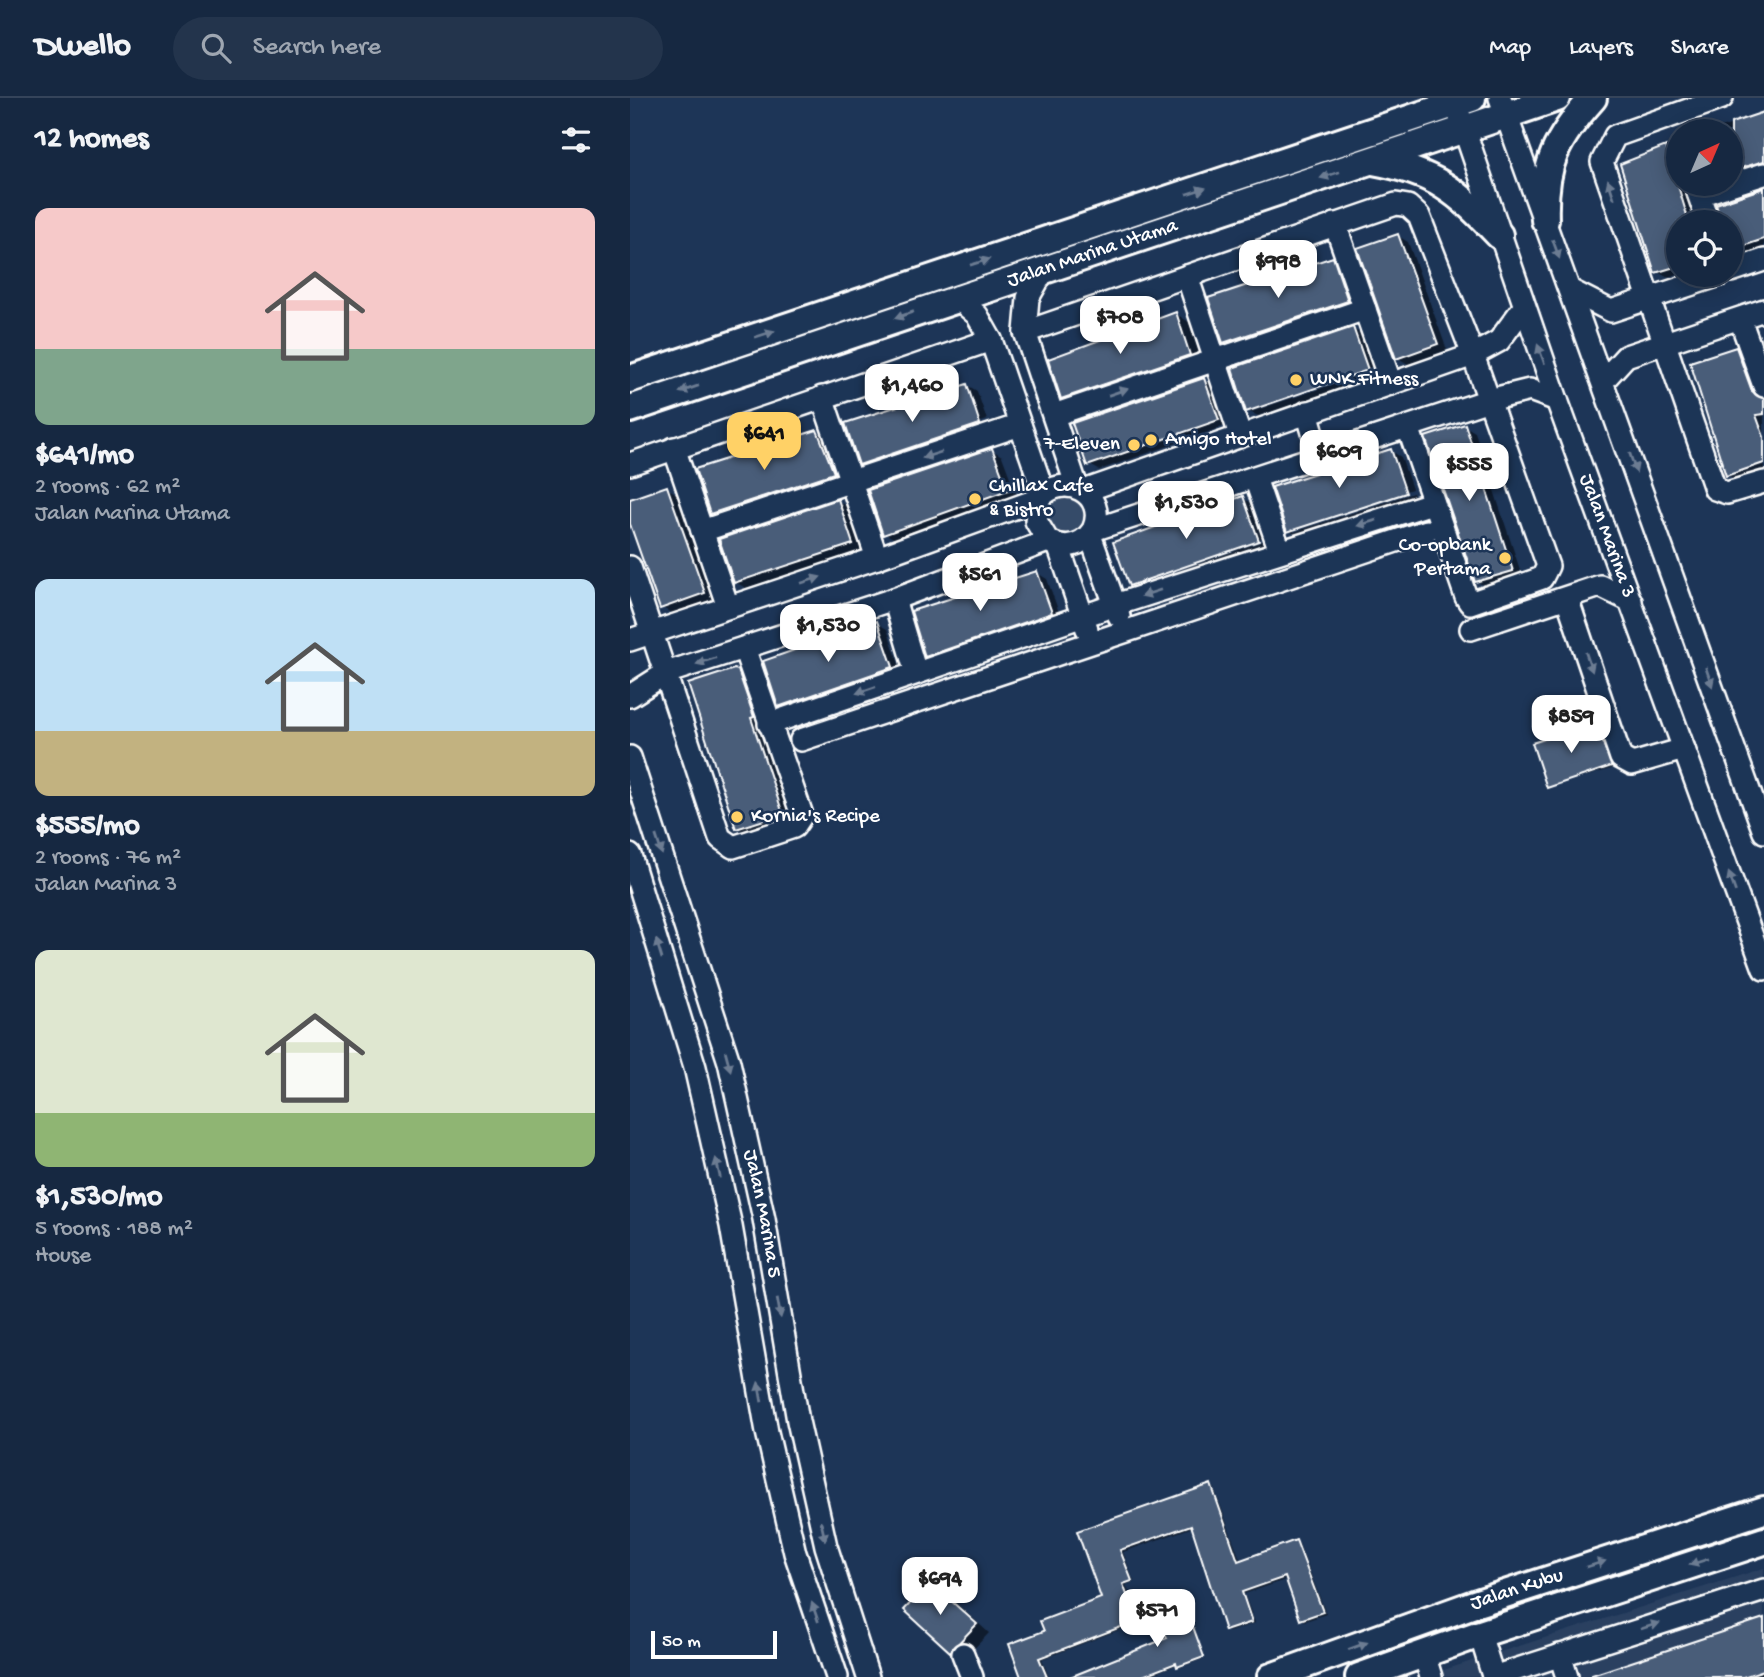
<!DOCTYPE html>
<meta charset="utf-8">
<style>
body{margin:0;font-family:"Gochi Hand",sans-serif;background:#23344c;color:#f1f3f6;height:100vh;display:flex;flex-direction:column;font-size:26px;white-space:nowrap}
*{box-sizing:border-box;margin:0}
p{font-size:23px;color:#9ea6b1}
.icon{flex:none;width:38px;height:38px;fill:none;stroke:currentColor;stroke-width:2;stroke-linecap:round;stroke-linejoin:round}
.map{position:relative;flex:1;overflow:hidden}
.panel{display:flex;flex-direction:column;background:#162841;width:630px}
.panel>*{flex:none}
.needle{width:46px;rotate:44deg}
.controls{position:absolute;left:1036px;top:21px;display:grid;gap:14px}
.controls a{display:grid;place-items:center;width:77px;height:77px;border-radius:50%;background:#162841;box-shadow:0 4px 18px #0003,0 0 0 2px #35445a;font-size:35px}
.scale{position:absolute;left:21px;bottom:18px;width:126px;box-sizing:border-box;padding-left:7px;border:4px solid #fff;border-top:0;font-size:19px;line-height:24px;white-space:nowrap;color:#fff;-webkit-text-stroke:5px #1d3557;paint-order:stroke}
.price{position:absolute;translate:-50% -60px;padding:0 16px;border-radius:14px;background:#fff;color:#222;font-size:23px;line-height:46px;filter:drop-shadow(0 2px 4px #0008)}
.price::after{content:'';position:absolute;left:50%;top:42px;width:21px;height:16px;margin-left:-10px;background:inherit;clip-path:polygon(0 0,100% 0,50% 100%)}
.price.on{background:#ffd166;color:#111}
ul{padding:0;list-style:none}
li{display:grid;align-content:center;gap:14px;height:371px;padding:0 35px}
li span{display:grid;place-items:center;height:217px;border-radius:14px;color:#555}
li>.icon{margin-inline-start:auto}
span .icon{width:126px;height:126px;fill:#fffc;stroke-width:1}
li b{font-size:30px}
h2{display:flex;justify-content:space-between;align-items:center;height:84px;padding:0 35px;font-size:30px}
header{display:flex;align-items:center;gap:42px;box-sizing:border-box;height:98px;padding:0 35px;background:#162841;border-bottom:2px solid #35445a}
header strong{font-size:33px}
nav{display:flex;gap:38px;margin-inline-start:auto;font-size:24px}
.search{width:490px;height:63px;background:#23344c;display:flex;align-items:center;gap:18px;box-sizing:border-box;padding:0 24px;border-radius:38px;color:#9ea6b1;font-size:26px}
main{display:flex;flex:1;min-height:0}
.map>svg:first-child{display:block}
.built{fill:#2a4161}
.green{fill:#364b69;stroke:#9aa5b4;stroke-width:2}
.shadow{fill:#0007}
.building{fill:#4a5d79;stroke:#fff;stroke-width:2}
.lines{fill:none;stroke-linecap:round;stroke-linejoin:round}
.minor-casing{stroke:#fff;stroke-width:26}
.major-casing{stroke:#fff;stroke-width:32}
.minor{stroke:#1d3557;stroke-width:21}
.major{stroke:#1d3557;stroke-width:26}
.oneway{fill:#6c7c92}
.poi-dot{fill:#ffd166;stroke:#1d3557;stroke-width:2.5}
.labels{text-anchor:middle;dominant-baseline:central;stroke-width:5;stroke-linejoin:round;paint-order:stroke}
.street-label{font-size:21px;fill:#fff;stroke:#1d3557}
.poi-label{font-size:21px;fill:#fff;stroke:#1d3557;text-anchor:start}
</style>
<header>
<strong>Dwello</strong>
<div class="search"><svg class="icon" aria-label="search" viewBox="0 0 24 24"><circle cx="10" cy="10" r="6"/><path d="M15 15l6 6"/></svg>Search here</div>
<nav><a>Map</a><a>Layers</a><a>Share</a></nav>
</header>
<main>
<section class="panel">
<h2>12 homes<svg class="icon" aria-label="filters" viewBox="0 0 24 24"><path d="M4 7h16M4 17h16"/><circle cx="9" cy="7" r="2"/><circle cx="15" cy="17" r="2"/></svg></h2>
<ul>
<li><span style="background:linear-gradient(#f6c9c9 65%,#7fa58c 0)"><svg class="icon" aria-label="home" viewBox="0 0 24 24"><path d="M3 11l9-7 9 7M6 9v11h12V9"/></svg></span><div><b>$641/mo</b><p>2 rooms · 62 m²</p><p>Jalan Marina Utama</p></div></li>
<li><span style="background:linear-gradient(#bfe0f5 70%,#c2b280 0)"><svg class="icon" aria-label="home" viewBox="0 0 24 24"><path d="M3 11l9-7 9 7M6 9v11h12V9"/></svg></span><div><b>$555/mo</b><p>2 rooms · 76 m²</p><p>Jalan Marina 3</p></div></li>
<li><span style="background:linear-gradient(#dfe7d0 75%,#8fb573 0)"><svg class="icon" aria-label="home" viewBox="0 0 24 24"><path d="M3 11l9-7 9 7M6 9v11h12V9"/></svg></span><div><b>$1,530/mo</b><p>5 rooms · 188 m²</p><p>House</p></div></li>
</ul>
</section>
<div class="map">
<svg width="1134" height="1579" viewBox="0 0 1134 1579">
<rect width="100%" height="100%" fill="#1d3557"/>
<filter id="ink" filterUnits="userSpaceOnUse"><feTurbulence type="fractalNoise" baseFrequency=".0143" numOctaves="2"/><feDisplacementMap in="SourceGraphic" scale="14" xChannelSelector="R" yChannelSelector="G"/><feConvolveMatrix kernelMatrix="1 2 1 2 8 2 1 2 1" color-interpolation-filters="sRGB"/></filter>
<g filter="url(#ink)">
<path class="built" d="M 1134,1470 L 1134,1579 L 792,1579 Z"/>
<circle class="green" cx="436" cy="417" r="20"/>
<g class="shadow">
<path d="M 1134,16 L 1134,70 L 1101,81 L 1101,33 L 1081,33 Z"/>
<path d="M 1036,50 L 1046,56 L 1048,86 L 1055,86 L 1067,124 L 1048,124 L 1048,176 L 1037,179 L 1027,174 Z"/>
<path d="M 1134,91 L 1134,150 L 1109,158 L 1101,154 L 1101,124 L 1092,124 L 1088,107 Z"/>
<path d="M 768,138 L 778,144 L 817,252 L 778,266 L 768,260 Z"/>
<path d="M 701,162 L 712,167 L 727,208 L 605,250 L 595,244 Z"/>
<path d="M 546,216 L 559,224 L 572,264 L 446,307 L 433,299 Z"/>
<path d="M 723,231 L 733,237 L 744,268 L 623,310 L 623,313 L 746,272 L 748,278 L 628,318 L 618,313 Z"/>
<path d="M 1106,251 L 1119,258 L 1134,301 L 1134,376 L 1110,384 L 1097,377 Z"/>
<path d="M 574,282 L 584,288 L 598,327 L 469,372 L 458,366 Z"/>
<path d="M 337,287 L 347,293 L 357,322 L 236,363 L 236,367 L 358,326 L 360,332 L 241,372 L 230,366 Z"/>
<path d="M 835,328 L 845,334 L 892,478 L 857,489 L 846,483 Z"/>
<path d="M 189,335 L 200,341 L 213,381 L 92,421 L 82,415 L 67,372 Z"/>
<path d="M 362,352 L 372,358 L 387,398 L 265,441 L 254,435 Z"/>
<path d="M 761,353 L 771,359 L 782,391 L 664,430 L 664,434 L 783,395 L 785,401 L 669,438 L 659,433 Z"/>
<path d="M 37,390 L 47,396 L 84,501 L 42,515 L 32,510 L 0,421 L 0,403 Z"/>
<path d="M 612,400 L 623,406 L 634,439 L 505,484 L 505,488 L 636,442 L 638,449 L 511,493 L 500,487 Z"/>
<path d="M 208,403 L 218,409 L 233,452 L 116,490 L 105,484 Z"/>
<path d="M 407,475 L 417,481 L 431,520 L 306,563 L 296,557 Z"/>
<path d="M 246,525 L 257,531 L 272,575 L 160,614 L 150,608 Z"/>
<path d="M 108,574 L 118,580 L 162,721 L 118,736 L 108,730 Z"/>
<path d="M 965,627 L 984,670 L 918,689 Z"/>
<path d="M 581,1388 L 584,1390 L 611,1464 L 666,1444 L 669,1446 L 696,1516 L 675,1523 L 672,1521 L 658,1481 L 614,1496 L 625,1525 L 599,1534 L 596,1532 L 563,1429 L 493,1454 L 504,1484 L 496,1487 L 510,1524 L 412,1561 L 419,1579 L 393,1579 L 416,1534 L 473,1502 L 449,1434 Z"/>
<path d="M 300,1486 L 314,1494 L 359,1535 L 335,1560 L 321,1552 Z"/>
<path d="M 554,1506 L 575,1560 L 551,1569 L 548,1566 L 515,1579 L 449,1579 L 539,1541 Z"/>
<path d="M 1134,1522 L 1134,1579 L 960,1579 Z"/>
</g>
<g class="building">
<path d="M 1134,14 L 1134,63 L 1101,73 L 1101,25 Z"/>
<path d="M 1036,48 L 1059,124 L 1048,124 L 1048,168 L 1025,175 L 990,66 Z"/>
<path d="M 1134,90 L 1134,141 L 1101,152 L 1101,124 L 1091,124 L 1086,106 Z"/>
<path d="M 768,136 L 808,246 L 766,261 L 727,150 Z"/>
<path d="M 703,159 L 718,203 L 593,245 L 578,200 Z"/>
<path d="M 546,214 L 560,257 L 431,301 L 418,261 Z"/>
<path d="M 723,229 L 738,272 L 616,314 L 602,270 Z"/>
<path d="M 1106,249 L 1122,293 L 1134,301 L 1134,316 L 1126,317 L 1134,339 L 1134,365 L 1096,378 L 1060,264 Z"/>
<path d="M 574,280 L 589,322 L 457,368 L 442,325 Z"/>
<path d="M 337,286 L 350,326 L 229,367 L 215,325 Z"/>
<path d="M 835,326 L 883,473 L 845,484 L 795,339 Z"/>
<path d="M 187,332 L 204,375 L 80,416 L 65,371 Z"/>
<path d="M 362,350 L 378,392 L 253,437 L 238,392 Z"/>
<path d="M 761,351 L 776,395 L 657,434 L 642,389 Z"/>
<path d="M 37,388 L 75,495 L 30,511 L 0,426 L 0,401 Z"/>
<path d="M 613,398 L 629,443 L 499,488 L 483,444 Z"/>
<path d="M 208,401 L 223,446 L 104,485 L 89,441 Z"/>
<path d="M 407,473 L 422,515 L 295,559 L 281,513 Z"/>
<path d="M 247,523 L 263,569 L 148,609 L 133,563 Z"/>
<path d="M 104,571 L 108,572 L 124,619 L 121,620 L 153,716 L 106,731 L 58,586 Z"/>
<path d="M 965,625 L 982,668 L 917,690 L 902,645 Z"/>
<path d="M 581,1386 L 608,1463 L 666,1442 L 693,1514 L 670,1522 L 655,1479 L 612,1494 L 622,1524 L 595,1533 L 561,1427 L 490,1452 L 502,1483 L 493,1486 L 507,1523 L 409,1560 L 417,1579 L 391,1579 L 379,1546 L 414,1533 L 410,1523 L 471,1500 L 447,1433 Z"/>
<path d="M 300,1484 L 347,1526 L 320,1554 L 274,1512 Z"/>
<path d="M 554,1504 L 574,1559 L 547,1569 L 546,1565 L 510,1579 L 440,1579 L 537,1540 L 527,1513 Z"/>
<path d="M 1134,1520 L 1134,1572 L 1113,1579 L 962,1579 L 962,1577 Z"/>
</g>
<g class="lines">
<defs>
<g id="minor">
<path d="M 870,0 L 1134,734"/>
<path d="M 1092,0 L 985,38 L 972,64 L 1085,391 L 1097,395 L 1134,384"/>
<path id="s1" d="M 830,19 L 927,302 L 1134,871"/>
<path d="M 1065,86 L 1078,124"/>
<path d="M 1069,97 L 1134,76"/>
<path d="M 705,126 L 761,286"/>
<path d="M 414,172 L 398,200 L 395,234 L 447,389"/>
<path d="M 1101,173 L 1134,162"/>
<path d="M 557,178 L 610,337"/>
<path d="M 942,193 L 981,213 L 1090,177"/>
<path d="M 326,199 L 347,217 L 361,242 L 414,396"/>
<path d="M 1110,221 L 1134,288"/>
<path d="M 395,234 L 766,106 L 778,108 L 789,118 L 843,257 L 918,468 L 912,480 L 840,505 L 836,499 L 778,329"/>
<path d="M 974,282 L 996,258 L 1134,212"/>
<path d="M 192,299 L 247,460"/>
<path d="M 677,314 L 690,359"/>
<path d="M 424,317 L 735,211"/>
<path d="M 44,350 L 98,509"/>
<path d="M 0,366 L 361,242"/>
<path d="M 625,380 L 650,453"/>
<path d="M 454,393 L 843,257 L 869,243 L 894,209"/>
<path d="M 463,432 L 859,302 L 900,292 L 927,302"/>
<path d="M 72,433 L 390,327"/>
<path d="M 460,437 L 489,518"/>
<path d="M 428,447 L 457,531"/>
<path d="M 0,469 L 90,740 L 103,749 L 164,729 L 172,717 L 114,550"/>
<path d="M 937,500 L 991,660 L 1002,666 L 1054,651"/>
<path d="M 264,501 L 286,575"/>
<path d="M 841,531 L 970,488 L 1001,503"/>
<path d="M 0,542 L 247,460 L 409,401 C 433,372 479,396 463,432 C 452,448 436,452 418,443 L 406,423 L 409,401"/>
<path d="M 0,598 L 36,575 L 264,501 L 418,443"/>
<path d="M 139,626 L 485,507 L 802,405"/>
<path d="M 171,642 L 796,433"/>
<path id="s2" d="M 0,659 L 99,964 L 134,1121 L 168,1323 L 196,1448 L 238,1579"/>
<path d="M 0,757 L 65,969 L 101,1128 L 137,1334 L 165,1455 L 207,1579"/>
<path d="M 850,1536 L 863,1578"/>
<path d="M 333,1556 L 342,1579"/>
<path d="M 794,1556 L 801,1579"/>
<path d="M 930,1557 L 937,1579"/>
<path d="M 863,1579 L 1134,1492"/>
</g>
<g id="major">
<path d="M 743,63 C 805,74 827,93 869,137"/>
<path d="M 915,122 C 913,66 926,41 963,0"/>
<path d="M 0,281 L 842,0"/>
<path id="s3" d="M 0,311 L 927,0"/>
<path id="s4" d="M 641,1579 L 844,1506 L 1134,1412"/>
<path d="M 729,1579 L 850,1536 L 1134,1443"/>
</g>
</defs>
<use href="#minor" class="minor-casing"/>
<use href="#major" class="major-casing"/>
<use href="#minor" class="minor"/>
<use href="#major" class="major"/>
</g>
<defs><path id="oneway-solid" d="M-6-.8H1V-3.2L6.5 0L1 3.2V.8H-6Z" transform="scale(1.75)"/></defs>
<g class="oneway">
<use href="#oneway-solid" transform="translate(700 77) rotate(162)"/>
<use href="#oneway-solid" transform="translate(981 91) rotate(-108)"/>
<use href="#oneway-solid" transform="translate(566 93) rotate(-18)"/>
<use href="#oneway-solid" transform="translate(926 151) rotate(70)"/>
<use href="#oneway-solid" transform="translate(350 164) rotate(-18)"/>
<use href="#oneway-solid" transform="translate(274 217) rotate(161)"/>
<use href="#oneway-solid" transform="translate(135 236) rotate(-18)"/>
<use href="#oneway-solid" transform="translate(911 256) rotate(-110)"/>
<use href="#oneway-solid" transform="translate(59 291) rotate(161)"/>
<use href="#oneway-solid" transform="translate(488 294) rotate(-19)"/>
<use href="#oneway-solid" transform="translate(302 357) rotate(162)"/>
<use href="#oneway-solid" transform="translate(1003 365) rotate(71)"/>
<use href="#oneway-solid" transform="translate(737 425) rotate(163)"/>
<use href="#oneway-solid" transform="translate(181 482) rotate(-18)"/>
<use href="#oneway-solid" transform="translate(521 495) rotate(162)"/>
<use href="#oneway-solid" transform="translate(76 563) rotate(162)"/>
<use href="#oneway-solid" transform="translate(959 564) rotate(71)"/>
<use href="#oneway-solid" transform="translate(1079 579) rotate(71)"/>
<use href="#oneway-solid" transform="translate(236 592) rotate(161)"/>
<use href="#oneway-solid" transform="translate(29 747) rotate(72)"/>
<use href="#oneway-solid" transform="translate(1102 784) rotate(-110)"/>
<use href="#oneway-solid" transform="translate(29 851) rotate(-107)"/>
<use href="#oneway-solid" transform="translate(98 963) rotate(75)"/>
<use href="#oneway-solid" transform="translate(88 1070) rotate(-103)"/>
<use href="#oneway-solid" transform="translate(149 1210) rotate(80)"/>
<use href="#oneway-solid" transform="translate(130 1294) rotate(-100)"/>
<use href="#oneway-solid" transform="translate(193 1433) rotate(77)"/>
<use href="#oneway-solid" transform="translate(1069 1464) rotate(162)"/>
<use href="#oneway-solid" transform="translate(966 1466) rotate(-18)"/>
<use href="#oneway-solid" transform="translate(185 1514) rotate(-109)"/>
<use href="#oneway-solid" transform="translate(1020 1528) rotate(-18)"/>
<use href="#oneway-solid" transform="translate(728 1548) rotate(-20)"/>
</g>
</g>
<g class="poi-dot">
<circle cx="666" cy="282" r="7"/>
<circle cx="521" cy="342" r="7"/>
<circle cx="504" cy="347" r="7"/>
<circle cx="345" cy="401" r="7"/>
<circle cx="875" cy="460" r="7"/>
<circle cx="107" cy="719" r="7"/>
</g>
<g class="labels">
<g class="street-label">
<text stroke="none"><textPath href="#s3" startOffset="488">Jalan Marina Utama</textPath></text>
<text stroke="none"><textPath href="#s1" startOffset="444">Jalan Marina 3</textPath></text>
<text stroke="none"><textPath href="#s2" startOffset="476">Jalan Marina 5</textPath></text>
<text stroke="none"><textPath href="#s4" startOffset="261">Jalan Kubu</textPath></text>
</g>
<g class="poi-label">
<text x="680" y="282">WNK Fitness</text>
<text x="535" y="342">Amigo Hotel</text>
<text x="490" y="347" text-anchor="end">7-Eleven</text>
<text x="359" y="389">Chillax Cafe<tspan x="359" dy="24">&amp; Bistro</tspan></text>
<text x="861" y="448" text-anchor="end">Co-opbank<tspan x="861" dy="24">Pertama</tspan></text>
<text x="121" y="719">Kornia's Recipe</text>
</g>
</g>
</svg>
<div class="controls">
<a><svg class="needle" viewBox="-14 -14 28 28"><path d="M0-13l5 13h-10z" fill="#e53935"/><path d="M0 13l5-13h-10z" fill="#9ea6b1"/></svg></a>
<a><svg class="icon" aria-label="locate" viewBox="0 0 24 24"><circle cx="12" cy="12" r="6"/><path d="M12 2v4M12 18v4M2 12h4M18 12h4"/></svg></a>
</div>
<div class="scale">50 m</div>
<b class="price" style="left:648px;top:202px">$998</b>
<b class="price" style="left:490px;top:258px">$708</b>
<b class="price" style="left:282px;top:326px">$1,460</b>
<b class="price on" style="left:134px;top:374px">$641</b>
<b class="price" style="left:709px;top:392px">$609</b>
<b class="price" style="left:839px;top:405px">$555</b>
<b class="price" style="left:556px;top:443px">$1,530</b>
<b class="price" style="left:350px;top:515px">$561</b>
<b class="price" style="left:198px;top:566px">$1,530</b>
<b class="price" style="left:941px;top:657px">$859</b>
<b class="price" style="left:310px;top:1519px">$694</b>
<b class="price" style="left:527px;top:1551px">$571</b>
</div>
</main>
